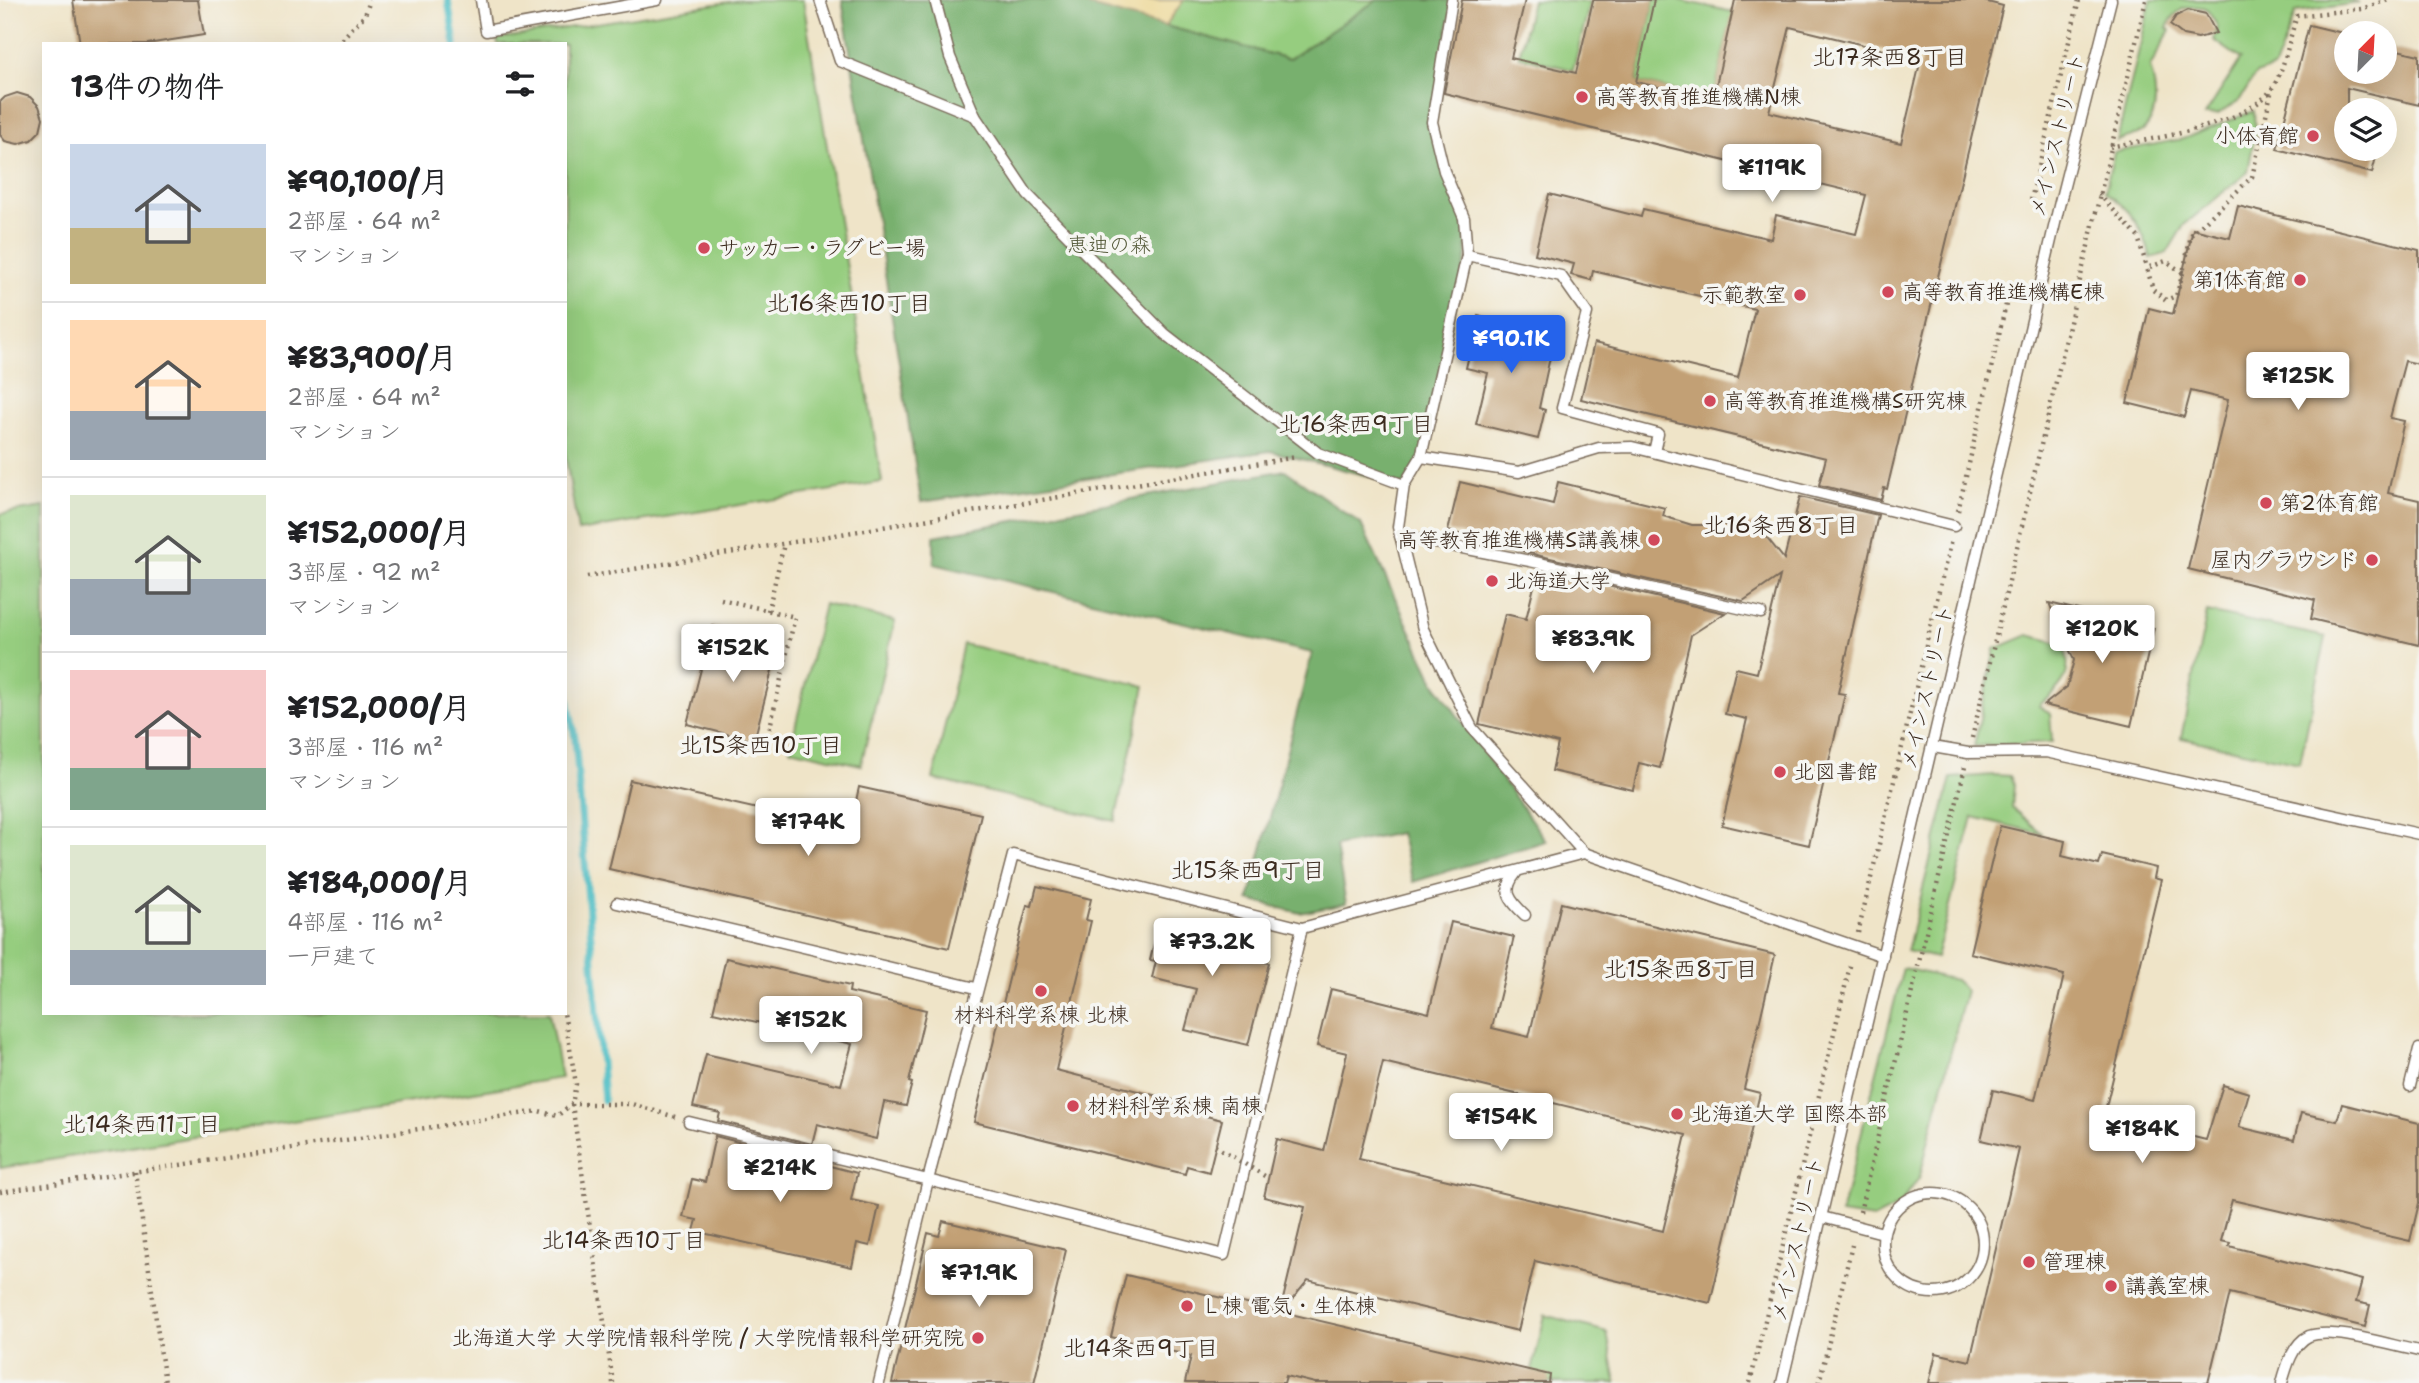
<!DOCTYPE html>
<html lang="ja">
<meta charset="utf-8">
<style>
body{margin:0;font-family:"Shantell Sans","Klee One",sans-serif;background:#f2f2f2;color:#202124;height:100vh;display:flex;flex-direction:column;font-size:26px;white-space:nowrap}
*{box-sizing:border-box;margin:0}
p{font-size:23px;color:#757577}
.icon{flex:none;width:38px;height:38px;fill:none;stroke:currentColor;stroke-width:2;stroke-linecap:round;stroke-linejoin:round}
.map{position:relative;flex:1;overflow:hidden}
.panel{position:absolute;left:42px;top:42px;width:525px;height:973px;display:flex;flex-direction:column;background:#fff;border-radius:0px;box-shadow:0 7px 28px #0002}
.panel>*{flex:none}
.needle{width:46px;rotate:24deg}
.controls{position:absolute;left:2334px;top:21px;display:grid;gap:14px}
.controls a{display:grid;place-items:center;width:63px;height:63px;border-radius:50%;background:#fff;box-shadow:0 7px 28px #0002;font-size:35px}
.price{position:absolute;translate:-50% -60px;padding:0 16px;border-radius:7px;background:#fff;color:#222;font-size:23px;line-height:46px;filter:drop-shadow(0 2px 4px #0008)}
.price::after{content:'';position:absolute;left:50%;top:42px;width:21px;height:16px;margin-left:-10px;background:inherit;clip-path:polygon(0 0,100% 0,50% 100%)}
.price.current{background:#2563eb;color:#fff}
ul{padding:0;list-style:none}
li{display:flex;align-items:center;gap:21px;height:175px;padding:0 28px}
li+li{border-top:2px solid #e0e0e0}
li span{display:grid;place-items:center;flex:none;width:196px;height:140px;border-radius:0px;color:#555}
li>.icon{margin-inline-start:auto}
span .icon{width:84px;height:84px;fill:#fffc;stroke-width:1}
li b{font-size:30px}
h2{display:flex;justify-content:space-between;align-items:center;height:84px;padding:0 28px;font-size:30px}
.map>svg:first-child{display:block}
.green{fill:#96cd7f;stroke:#687c4e;stroke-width:2}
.forest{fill:#78b06e;stroke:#5a6d46;stroke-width:2}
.sand{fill:#eeda9e;stroke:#94825e;stroke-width:2}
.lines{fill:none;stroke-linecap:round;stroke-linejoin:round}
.stream{stroke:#52c0c6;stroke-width:7}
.building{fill:#c2a075;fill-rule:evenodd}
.service-casing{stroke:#7a6b5a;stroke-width:13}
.path{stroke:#7a6b5a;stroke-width:4.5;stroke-dasharray:2 5;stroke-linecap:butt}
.service{stroke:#fff;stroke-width:10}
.path-bridge{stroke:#7a6b5a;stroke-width:4.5;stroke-dasharray:2 5;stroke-linecap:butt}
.poi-dot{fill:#d1495b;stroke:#f6f6f2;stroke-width:2.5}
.labels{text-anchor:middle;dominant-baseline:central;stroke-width:7;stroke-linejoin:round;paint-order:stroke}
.poi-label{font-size:21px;fill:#3b2a1e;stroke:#f6f6f2;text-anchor:start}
.street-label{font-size:21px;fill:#3b2a1e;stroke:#f6f6f2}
.park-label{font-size:21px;fill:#565b3b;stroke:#f6f6f2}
.neighbourhood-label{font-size:23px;fill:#3b2a1e;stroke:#f6f6f2}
</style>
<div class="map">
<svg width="2419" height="1383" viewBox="0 0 2419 1383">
<rect width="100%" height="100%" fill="#f6f6f2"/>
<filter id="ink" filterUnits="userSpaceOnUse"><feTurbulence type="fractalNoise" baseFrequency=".0143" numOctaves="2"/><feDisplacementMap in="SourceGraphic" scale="14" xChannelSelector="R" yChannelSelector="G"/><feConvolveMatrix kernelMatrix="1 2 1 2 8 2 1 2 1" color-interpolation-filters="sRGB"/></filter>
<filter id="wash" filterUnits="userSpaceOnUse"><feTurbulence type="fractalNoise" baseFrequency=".00686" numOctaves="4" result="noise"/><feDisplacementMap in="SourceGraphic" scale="28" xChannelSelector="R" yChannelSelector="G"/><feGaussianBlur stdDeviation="1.57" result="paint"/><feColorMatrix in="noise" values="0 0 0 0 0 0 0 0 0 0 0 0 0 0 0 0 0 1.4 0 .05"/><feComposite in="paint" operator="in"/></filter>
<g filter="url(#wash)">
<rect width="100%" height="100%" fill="#efe4c8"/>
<g class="green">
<path d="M 741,0 L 803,0 L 882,482 L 578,531 L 565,453 L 565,44 L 498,44 L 497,39 Z"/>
<path d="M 1068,0 L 1377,0 L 1289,59 Z"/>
<path d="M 1532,0 L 1590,2 L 1573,70 L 1519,56 Z"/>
<path d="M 1654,0 L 1679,0 L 1733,12 L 1713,99 L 1636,82 Z"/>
<path d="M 2151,0 L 2346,0 L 2358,3 L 2296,12 L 2274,68 L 2256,74 L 2239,101 L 2218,114 L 2205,115 L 2241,59 L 2214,40 L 2218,27 L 2206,8 C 2186,4 2175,9 2167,28 L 2170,30 L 2150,67 C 2156,86 2160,115 2143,131 C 2137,136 2124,138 2117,141 Z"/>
<path d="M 2254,111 L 2255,133 L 2248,172 L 2184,225 L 2167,253 L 2151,258 C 2143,228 2131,209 2105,192 L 2114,152 L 2183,139 Z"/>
<path d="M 44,507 L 44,1013 L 549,1013 L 561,1078 L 0,1168 L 0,514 Z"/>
<path d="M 824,604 L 895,621 L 861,765 L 790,749 Z"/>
<path d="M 2207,612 L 2326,637 L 2300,763 L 2181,738 Z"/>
<path d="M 2028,635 L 2063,644 C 2075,677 2062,684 2039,706 L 2050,713 L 2052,742 L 1974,746 L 1995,649 Z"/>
<path d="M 963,644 L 1145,686 L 1115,821 L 933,779 Z"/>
<path d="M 1994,775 L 2010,776 L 2014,785 L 2012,808 L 2043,834 L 1973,817 L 1936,958 L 1907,951 L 1951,778 Z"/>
<path d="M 1903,968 L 1955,980 L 1966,990 L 1920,1176 L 1900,1205 L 1873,1219 L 1841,1214 Z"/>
<path d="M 1545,1315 L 1607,1332 L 1616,1383 L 1529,1383 Z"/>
</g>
<g class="forest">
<path d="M 842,0 L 1068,0 L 1289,59 L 1377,0 L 1453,0 L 1432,122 L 1464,218 L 1467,255 L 1421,457 L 1404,485 L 1270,451 L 921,502 Z"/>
<path d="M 1285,470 L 1361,524 L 1434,682 L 1546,841 L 1413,882 L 1400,833 L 1336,846 L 1346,904 L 1300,913 L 1249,900 L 1312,653 L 934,564 L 934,536 Z"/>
</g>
<path class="sand" d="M 1068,0 L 1184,0 L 1165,26 Z"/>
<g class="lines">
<g class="stream">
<path d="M 448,0 L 455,44"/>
<path d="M 565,683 L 575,738 L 604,1100"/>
</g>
</g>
<g id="blocks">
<g class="building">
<path d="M 73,0 L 198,0 L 204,35 L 147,44 L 80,44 Z"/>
<path d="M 1462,0 L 1525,0 L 1511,58 L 1576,73 L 1593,0 L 1654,0 L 1636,82 L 1713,99 L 1735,0 L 1980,0 L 2003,6 L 1887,489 L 1884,488 L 1881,500 L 1819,485 L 1826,458 L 1581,399 L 1594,343 L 1738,378 L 1755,309 L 1593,271 L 1591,280 L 1571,275 L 1574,264 L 1535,254 L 1549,194 L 1641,217 L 1643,209 L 1771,239 L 1776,215 L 1856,234 L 1866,195 L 1444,93 ZM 1790,27 L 1921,59 L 1901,143 L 1769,112 Z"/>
<path d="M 2188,10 L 2206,14 L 2216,33 L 2198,38 L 2183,35 L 2170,25 L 2176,16 Z"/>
<path d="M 2309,25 L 2347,34 L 2347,72 L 2385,72 L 2385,47 L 2419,55 L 2419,105 L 2347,88 L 2347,149 L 2378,149 L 2372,173 L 2277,149 Z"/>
<path d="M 17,93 L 30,97 L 39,106 L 43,118 L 40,131 L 31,140 L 18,144 L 5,141 L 0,135 L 0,102 L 5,97 Z"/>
<path d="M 2238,206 L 2419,250 L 2419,364 L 2405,361 L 2390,418 L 2404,421 L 2388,493 L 2419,500 L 2419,645 L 2311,619 L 2315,600 L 2188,569 L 2228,400 L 2191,391 L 2184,417 L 2127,403 L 2149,308 L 2173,314 L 2193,229 L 2230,238 Z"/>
<path d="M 1478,316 L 1555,334 L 1539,408 L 1545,410 L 1538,439 L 1476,424 L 1488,373 L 1466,368 Z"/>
<path d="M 1460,482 L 1553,504 L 1558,482 L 1665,508 L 1663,516 L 1692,525 L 1757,525 L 1784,559 L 1800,497 L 1878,515 L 1838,693 L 1845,694 L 1809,845 L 1722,825 L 1747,719 L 1725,714 L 1736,668 L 1757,673 L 1780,576 L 1743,601 L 1541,556 L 1448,531 Z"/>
<path d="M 1538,570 L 1725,613 L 1691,635 L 1660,768 L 1639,763 L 1633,790 L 1552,771 L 1558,743 L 1479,724 L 1505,614 L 1526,619 Z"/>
<path d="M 2049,603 L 2154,628 L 2131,726 L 2044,705 L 2067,687 L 2074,660 Z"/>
<path d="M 712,626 L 779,643 L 754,741 L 687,724 Z"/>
<path d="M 630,780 L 850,830 L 859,787 L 981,814 L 949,948 L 609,869 Z"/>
<path d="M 2000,826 L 2065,841 L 2062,856 L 2099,865 L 2102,855 L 2156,868 L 2154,878 L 2161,880 L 2104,1115 L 2206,1140 L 2223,1085 L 2249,1093 L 2239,1127 L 2294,1140 L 2301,1113 L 2337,1121 L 2342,1104 L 2419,1123 L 2419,1203 L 2410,1241 L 2232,1200 L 2221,1241 L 2230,1243 L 2229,1246 L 2362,1280 L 2356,1302 L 2370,1305 L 2365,1327 L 2230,1293 L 2208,1383 L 1929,1383 L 1936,1353 L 1970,1361 L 2019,1149 L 1981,1140 L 1993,1090 L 2035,1100 L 2064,975 L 1970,953 Z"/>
<path d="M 1037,886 L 1091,899 L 1086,920 L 1091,921 L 1056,1070 L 1204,1108 L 1202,1115 L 1222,1120 L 1209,1172 L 1187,1166 L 1185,1174 L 974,1122 L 1027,905 L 1032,906 Z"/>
<path d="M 1561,903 L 1775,955 L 1744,1089 L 1760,1093 L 1710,1303 L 1535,1261 L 1518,1331 L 1308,1280 L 1282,1312 L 1550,1375 L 1549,1383 L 1315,1383 L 1286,1376 L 1284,1383 L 1185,1383 L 1191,1356 L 1111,1337 L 1126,1275 L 1280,1312 L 1305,1207 L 1264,1197 L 1277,1139 L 1324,1151 L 1347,1053 L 1317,1046 L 1331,989 L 1429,1013 L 1451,922 L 1514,937 L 1492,1028 L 1529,1037 ZM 1383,1062 L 1686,1135 L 1663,1231 L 1359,1159 Z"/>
<path d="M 1160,919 L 1257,943 L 1253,959 L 1269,963 L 1248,1045 L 1185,1030 L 1196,989 L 1152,978 L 1156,961 L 1150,960 Z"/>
<path d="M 726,958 L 850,986 L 849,992 L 926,1010 L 909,1082 L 912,1083 L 906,1106 L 884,1102 L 876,1139 L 817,1124 L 812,1144 L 718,1121 L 720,1113 L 693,1107 L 706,1054 L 841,1085 L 852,1044 L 713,1012 Z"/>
<path d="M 715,1136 L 857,1173 L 851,1200 L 879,1206 L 870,1246 L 857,1243 L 852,1267 L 694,1231 L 697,1220 L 683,1217 L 692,1179 L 705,1182 Z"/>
<path d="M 943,1221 L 1066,1250 L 1034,1383 L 892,1383 L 928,1233 L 939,1236 Z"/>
</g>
</g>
</g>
<g filter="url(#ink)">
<use href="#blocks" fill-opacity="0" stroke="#7a6b5a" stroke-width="2"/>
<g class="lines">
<defs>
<g id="service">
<path d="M 481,0 L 486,31 L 657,0"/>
<path d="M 820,0 L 840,61 L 975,116 L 1028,195 L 1165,334 L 1318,453 L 1404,485 L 1398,527 L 1423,629 L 1472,728 L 1584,853"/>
<path d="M 935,0 L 950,57 L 975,116"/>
<path d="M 1467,255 L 1561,276 L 1587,313 L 1562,408 L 1658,434 L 1654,452"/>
<path d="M 1421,457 L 1519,472 L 1599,448 L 1632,447 L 1954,526"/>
<path d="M 1404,485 L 1421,457 L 1467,255 L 1464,218 L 1444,171 L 1432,122 L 1452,0"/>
<path d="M 1400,536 L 1530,561 L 1761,613"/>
<path d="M 1933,747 L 1968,753 L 2046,752 L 2419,834"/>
<path d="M 1516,873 C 1501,891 1510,901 1525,915"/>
<path d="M 617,903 L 976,988"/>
<path d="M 2410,1086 L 2419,1049"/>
<path d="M 689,1122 L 928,1180 L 1013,855 L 1302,928"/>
<circle cx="1933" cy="1243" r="50"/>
<path d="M 1822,1217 L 1883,1233"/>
<path d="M 879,1383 L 928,1180 L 1224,1255 L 1302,928 L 1584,853 L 1883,956"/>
<path d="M 1782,1383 L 2059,206 L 2111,0"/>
<path d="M 2282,1383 C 2286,1368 2293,1343 2309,1336 C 2334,1327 2392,1346 2419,1351"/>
</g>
</defs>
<use href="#service" class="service-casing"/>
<g class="path">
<path d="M 337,44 L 365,15 L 370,0"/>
<path d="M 2110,147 C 2152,138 2248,127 2273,87 C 2285,68 2289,38 2297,16 L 2362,9 L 2387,0"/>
<path d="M 2099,194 L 2138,237 L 2147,268"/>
<path d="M 2031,200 L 2079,0"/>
<path d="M 2183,273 L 2176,296 L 2166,300 L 2153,290 L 2147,268 L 2166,261 L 2183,273 L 2191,235 L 2252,177 L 2272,89"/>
<path d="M 1958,511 L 2007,300"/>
<path d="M 587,577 L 1296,457"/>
<path d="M 721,599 L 795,617 L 766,745"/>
<path d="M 768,611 L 784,544"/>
<path d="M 1972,738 L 2146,0"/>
<path d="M 1858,933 L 1951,540"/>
<path d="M 135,1171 L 165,1383"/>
<path d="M 0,1192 L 539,1111 L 557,1116 L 572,1104 L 576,1084 L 564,1013"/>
<path d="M 1860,1212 L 1965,767"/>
<path d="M 613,1383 L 572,1104 L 632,1104 L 675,1117"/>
<path d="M 1750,1383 L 1851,962"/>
<path d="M 1819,1383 L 1853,1241"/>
</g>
<use href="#service" class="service"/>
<path class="path-bridge" d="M 1215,1146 L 1268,1178"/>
</g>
</g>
<g class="poi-dot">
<circle cx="1582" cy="97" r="7"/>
<circle cx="2313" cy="136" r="7"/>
<circle cx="704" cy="248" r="7"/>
<circle cx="2300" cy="280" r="7"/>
<circle cx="1888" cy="292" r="7"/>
<circle cx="1800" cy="295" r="7"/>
<circle cx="1710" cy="401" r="7"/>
<circle cx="2266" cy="503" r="7"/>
<circle cx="1654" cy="540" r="7"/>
<circle cx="2372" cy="560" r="7"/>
<circle cx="1492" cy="581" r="7"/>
<circle cx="1780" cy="772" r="7"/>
<circle cx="1041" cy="991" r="7"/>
<circle cx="1073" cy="1106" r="7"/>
<circle cx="1677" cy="1114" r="7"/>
<circle cx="2029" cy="1262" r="7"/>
<circle cx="2111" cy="1286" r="7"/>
<circle cx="1187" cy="1306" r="7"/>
<circle cx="978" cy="1338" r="7"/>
</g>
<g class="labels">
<g class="poi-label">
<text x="1596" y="97">高等教育推進機構N棟</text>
<text x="2299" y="136" text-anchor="end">小体育館</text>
<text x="718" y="248">サッカー・ラグビー場</text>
<text x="2286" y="280" text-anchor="end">第1体育館</text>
<text x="1902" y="292">高等教育推進機構E棟</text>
<text x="1786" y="295" text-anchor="end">示範教室</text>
<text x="1724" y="401">高等教育推進機構S研究棟</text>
<text x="2280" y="503">第2体育館</text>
<text x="1640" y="540" text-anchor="end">高等教育推進機構S講義棟</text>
<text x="2358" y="560" text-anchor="end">屋内グラウンド</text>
<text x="1506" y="581">北海道大学</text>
<text x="1794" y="772">北図書館</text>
<text x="1041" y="1015" text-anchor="middle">材料科学系棟 北棟</text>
<text x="1087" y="1106">材料科学系棟 南棟</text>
<text x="1691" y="1114">北海道大学 国際本部</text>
<text x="2043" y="1262">管理棟</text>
<text x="2125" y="1286">講義室棟</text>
<text x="1201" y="1306">Ｌ棟 電気・生体棟</text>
<text x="964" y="1338" text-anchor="end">北海道大学 大学院情報科学院 / 大学院情報科学研究院</text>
</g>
<g class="street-label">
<text transform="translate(2057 135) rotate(-76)">メインストリート</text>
<text transform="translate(1927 687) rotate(-77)">メインストリート</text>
<text transform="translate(1797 1239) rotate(-77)">メインストリート</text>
</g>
<g class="park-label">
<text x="1109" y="245">恵迪の森</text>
</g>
<g class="neighbourhood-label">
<text x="1890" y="57">北17条西8丁目</text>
<text x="849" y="303">北16条西10丁目</text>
<text x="1356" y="424">北16条西9丁目</text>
<text x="1781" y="525">北16条西8丁目</text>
<text x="761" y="745">北15条西10丁目</text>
<text x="1248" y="870">北15条西9丁目</text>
<text x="1681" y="969">北15条西8丁目</text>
<text x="142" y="1124">北14条西11丁目</text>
<text x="624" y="1240">北14条西10丁目</text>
<text x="1141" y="1348">北14条西9丁目</text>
</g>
</g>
</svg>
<div class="controls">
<a><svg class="needle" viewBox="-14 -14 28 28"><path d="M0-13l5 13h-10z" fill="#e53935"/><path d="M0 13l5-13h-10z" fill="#757577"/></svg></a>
<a><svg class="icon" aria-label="layers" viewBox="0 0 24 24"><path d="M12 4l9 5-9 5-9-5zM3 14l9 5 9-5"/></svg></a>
</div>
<b class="price" style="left:1772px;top:204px">¥119K</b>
<b class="price current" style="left:1511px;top:375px">¥90.1K</b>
<b class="price" style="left:2298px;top:412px">¥125K</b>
<b class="price" style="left:2102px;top:665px">¥120K</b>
<b class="price" style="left:1593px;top:675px">¥83.9K</b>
<b class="price" style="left:733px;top:684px">¥152K</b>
<b class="price" style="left:808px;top:858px">¥174K</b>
<b class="price" style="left:1212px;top:978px">¥73.2K</b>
<b class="price" style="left:811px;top:1056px">¥152K</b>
<b class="price" style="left:1501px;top:1153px">¥154K</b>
<b class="price" style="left:2142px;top:1165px">¥184K</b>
<b class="price" style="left:780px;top:1204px">¥214K</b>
<b class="price" style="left:979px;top:1309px">¥71.9K</b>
<section class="panel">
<h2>13件の物件<svg class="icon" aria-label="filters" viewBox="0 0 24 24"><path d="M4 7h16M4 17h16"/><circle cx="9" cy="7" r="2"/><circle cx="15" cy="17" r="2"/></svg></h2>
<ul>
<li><span style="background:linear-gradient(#c9d6e8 60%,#c2b280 0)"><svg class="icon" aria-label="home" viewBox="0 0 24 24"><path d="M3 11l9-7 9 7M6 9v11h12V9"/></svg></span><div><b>¥90,100/月</b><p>2部屋 · 64 m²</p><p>マンション</p></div></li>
<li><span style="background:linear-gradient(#ffd9b3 65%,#9aa5b1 0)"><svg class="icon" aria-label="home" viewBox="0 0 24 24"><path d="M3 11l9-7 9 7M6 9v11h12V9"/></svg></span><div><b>¥83,900/月</b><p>2部屋 · 64 m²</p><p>マンション</p></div></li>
<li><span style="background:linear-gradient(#dfe7d0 60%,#9aa5b1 0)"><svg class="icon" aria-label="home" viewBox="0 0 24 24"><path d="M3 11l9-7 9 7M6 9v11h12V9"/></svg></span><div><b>¥152,000/月</b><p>3部屋 · 92 m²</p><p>マンション</p></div></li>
<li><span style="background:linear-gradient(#f6c9c9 70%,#7fa58c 0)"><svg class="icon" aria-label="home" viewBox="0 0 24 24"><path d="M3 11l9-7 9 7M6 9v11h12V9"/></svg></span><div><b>¥152,000/月</b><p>3部屋 · 116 m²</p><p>マンション</p></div></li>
<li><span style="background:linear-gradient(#dfe7d0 75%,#9aa5b1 0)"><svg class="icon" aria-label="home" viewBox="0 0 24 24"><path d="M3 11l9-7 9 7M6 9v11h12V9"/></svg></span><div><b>¥184,000/月</b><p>4部屋 · 116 m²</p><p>一戸建て</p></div></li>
</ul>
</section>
</div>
